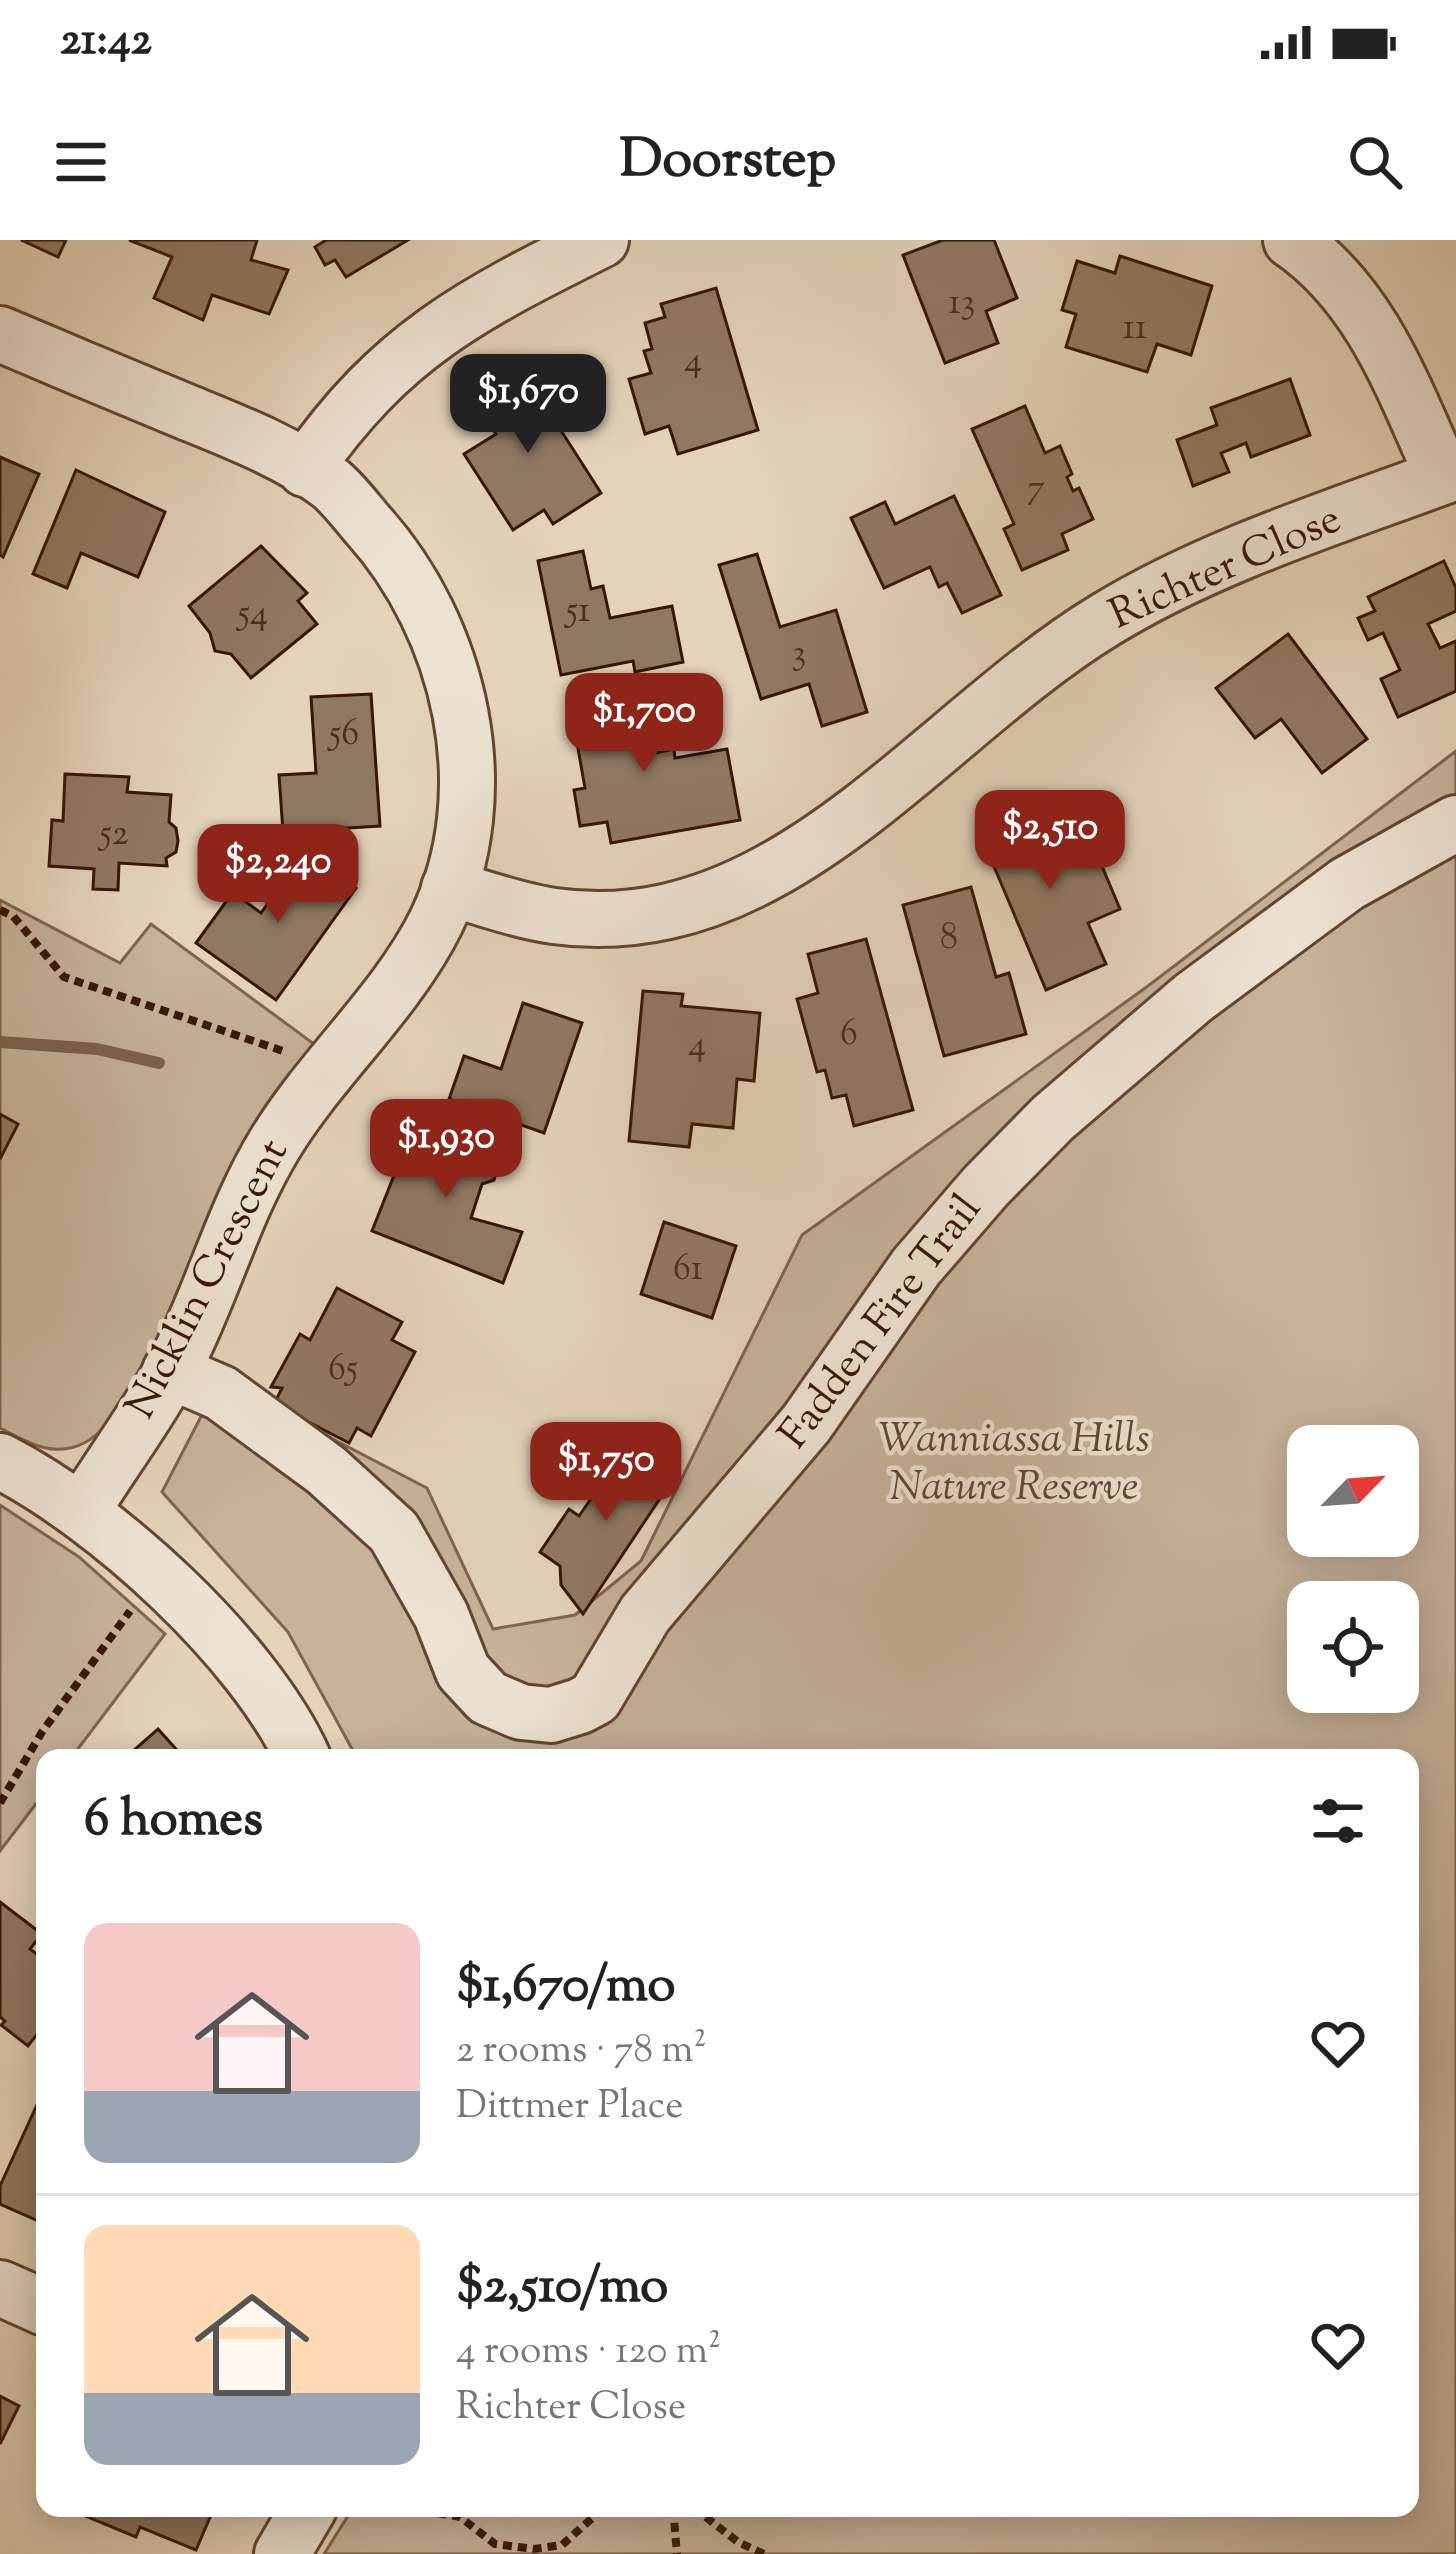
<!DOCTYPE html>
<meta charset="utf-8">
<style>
body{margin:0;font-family:"Sorts Mill Goudy",serif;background:#f2f2f2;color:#222;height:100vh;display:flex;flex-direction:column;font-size:45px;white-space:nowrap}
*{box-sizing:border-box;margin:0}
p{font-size:39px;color:#767676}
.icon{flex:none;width:66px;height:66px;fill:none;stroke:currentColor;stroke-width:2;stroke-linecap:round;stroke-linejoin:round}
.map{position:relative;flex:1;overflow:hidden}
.drawer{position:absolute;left:36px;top:1509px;width:1383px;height:768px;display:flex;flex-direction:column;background:#fff;border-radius:24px;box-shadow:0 6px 30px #0003}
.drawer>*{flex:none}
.needle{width:78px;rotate:65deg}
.controls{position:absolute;left:1287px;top:1185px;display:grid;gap:24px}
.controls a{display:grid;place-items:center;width:132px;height:132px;border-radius:24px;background:#fff;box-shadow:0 6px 30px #0003;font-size:60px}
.price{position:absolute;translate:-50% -102px;padding:0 27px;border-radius:24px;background:#8f2418;color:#fff;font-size:39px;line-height:78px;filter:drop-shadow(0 3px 6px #0008)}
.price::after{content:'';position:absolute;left:50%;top:72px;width:36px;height:27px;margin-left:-18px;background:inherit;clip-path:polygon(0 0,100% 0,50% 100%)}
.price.on{background:#222;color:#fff}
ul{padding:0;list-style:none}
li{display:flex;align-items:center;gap:36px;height:300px;padding:0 48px}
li+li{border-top:3px solid #e0e0e0}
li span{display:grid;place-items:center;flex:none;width:336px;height:240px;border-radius:24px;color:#555}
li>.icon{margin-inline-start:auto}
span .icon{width:144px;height:144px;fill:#fffc;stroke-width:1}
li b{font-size:51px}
h2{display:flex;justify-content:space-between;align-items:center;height:144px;padding:0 48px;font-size:51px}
.status{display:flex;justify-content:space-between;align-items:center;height:84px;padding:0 60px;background:#fff;direction:ltr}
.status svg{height:33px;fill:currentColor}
header{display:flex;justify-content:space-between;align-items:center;height:156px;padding:0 48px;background:#fff;font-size:54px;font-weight:800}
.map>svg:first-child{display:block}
.green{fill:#c6b39a;stroke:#7e654e;stroke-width:3;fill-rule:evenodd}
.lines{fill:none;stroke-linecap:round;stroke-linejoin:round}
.stream{stroke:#7b614b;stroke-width:12}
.building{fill:#907962;stroke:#361703;stroke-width:3}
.minor-casing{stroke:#624630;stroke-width:60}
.path{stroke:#361703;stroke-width:8;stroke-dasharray:9 6;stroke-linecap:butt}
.minor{stroke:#ede2d2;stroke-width:54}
.labels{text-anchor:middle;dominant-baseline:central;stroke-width:9;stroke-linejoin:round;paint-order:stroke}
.number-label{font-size:36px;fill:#4c301b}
.street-label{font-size:42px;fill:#361703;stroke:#ede2d2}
.park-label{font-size:42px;font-style:italic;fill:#614630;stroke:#ede2d2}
</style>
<div class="status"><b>21:42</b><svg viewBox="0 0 49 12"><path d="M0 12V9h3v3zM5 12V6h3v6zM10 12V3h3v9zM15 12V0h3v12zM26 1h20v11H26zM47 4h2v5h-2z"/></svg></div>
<header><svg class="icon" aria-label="menu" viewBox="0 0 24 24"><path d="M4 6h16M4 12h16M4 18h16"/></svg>Doorstep<svg class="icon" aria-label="search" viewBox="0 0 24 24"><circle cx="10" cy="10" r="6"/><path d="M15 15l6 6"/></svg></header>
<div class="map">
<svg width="1456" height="2314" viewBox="0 0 1456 2314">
<rect width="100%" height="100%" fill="#e4d3b9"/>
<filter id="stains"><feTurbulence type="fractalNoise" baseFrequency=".00167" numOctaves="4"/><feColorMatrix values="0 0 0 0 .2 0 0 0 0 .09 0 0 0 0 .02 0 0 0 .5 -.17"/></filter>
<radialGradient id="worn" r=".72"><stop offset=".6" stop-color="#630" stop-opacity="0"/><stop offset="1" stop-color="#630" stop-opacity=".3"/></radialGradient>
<g class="green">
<path d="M 1456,511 L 1456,2314 L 324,2314 L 353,2268 L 1410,2268 L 1410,1518 L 357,1518 L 288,1392 L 162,1252 L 207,1165 L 229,1145 L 427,1248 L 493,1389 L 575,1375 L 641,1321 L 802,995 L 1148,746 ZM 1308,1206 L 1398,1206 L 1398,1296 L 1308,1296 ZM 1308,1362 L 1398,1362 L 1398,1452 L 1308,1452 Z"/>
<path d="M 0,660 L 120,723 L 151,684 L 314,804 C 245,893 207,1005 154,1105 C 138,1136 117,1184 86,1202 C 55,1219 28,1203 0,1188 Z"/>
<path d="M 0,1265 L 79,1317 L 165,1394 L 71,1518 L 45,1518 L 45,1552 L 0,1611 Z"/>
</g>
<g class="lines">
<path class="stream" d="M 0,802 L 97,809 L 159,823"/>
</g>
<g class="building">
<path d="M 21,0 L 66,0 L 58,17 Z"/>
<path d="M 129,0 L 257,0 L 251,20 L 288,30 L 269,74 L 212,55 L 203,80 L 154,58 L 172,17 Z"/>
<path d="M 326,0 L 408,0 L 346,37 L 335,20 L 325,25 L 315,7 Z"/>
<path d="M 943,0 L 994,0 L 1017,58 L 986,71 L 998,103 L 945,123 L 903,15 Z"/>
<path d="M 1120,16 L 1212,46 L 1191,115 L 1157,104 L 1147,132 L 1066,107 L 1076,74 L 1062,70 L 1077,21 L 1115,33 Z"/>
<path d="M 716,48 L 758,190 L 678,214 L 669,186 L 645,194 L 629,139 L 651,133 L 644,111 L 652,109 L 645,83 L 665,77 L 661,64 Z"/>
<path d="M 521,128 L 601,253 L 553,284 L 544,270 L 513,290 L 464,214 L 496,194 L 473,158 Z"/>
<path d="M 1290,139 L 1310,195 L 1251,217 L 1246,203 L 1221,213 L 1229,232 L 1193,246 L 1177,200 L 1217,185 L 1211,168 Z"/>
<path d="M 1025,166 L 1045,213 L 1060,206 L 1072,234 L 1067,237 L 1073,251 L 1079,248 L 1093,279 L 1062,294 L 1068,310 L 1022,330 L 1004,289 L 1014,284 L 972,189 Z"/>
<path d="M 0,217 L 39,234 L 3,317 L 0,315 Z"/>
<path d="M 76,230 L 165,272 L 138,337 L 81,313 L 67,348 L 33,334 Z"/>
<path d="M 954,256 L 1001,355 L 962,373 L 947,343 L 939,347 L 930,327 L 884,348 L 851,278 L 885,262 L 895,284 Z"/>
<path d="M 261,306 L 307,353 L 298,361 L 317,384 L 251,438 L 231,414 L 215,411 L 210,393 L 189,366 Z"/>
<path d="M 583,311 L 591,349 L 603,346 L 610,378 L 672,366 L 683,422 L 635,432 L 633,421 L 561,435 L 538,321 Z"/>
<path d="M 757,314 L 780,387 L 836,370 L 867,472 L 822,486 L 809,444 L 761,459 L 719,325 Z"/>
<path d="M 1444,321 L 1456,348 L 1456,371 L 1428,384 L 1440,408 L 1456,401 L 1456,451 L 1398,477 L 1381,439 L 1400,430 L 1383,393 L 1368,400 L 1358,378 L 1375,371 L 1368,357 Z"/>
<path d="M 1288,394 L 1367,499 L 1322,533 L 1281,479 L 1255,498 L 1216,448 Z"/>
<path d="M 644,450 L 655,513 L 674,509 L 675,518 L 727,509 L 740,580 L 611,603 L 607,582 L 580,586 L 574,550 L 585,548 L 570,463 Z"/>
<path d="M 371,454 L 380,586 L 283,592 L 279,535 L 316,533 L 311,457 Z"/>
<path d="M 65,534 L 129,537 L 127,552 L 171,555 L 169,582 L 176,588 L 178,601 L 176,612 L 166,618 L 167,626 L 119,623 L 118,650 L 93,649 L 94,629 L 49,626 L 52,580 L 63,581 Z"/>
<path d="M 1037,560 L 1059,611 L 1090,598 L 1120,669 L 1088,683 L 1106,724 L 1046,750 L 977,586 Z"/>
<path d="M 306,610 L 356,648 L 276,760 L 196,703 L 233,652 L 261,673 Z"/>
<path d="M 971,647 L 996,737 L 1009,733 L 1026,794 L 944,816 L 903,665 Z"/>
<path d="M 866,699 L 913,870 L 854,886 L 846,855 L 832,858 L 825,830 L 817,832 L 797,759 L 818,753 L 808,714 Z"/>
<path d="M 643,751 L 683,754 L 681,766 L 760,773 L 754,841 L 737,839 L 733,888 L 692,884 L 689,907 L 629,901 Z"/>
<path d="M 523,763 L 582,783 L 544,893 L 449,859 L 464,816 L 501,829 Z"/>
<path d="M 0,874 L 18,884 L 0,919 Z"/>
<path d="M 418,875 L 491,904 L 500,921 L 494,940 L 482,944 L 471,978 L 522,992 L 503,1043 L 372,991 Z"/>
<path d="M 664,982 L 736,1006 L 712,1078 L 641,1054 Z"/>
<path d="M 337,1048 L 402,1082 L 392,1100 L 415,1112 L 371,1196 L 357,1188 L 349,1203 L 274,1164 L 282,1148 L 271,1147 L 300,1094 L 310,1100 Z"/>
<path d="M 623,1201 L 675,1236 L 583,1374 L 561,1345 L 560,1326 L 540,1312 L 569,1269 L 579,1276 L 612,1228 L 607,1225 Z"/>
<path d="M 158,1489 L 184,1518 L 125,1518 Z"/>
<path d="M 0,1662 L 42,1694 L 30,1709 L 45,1720 L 45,1784 L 28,1806 L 1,1785 L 5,1781 L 0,1777 Z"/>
<path d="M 45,1847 L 45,1984 L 0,1964 L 0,1946 Z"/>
<path d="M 0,2156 L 19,2166 L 0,2204 Z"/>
<path d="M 80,2268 L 214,2268 L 196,2310 L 140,2287 L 136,2297 L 78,2273 Z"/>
</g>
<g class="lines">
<defs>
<g id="minor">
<path d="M 1291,0 C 1372,56 1404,150 1443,236"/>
<path d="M 0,94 C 61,120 123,146 184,171 C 233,191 288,212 331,244 C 344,255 356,271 367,284 C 461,388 499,552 436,682 C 395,764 324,824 276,902 C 236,967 216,1041 183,1109 C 155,1165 115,1218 82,1271"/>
<path d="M 305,229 C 391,105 471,65 601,0"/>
<path d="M 449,648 C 483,658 519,671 554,676 C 782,708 930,486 1105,380 C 1211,315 1341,275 1456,232"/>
<path d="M 170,1131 L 221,1153 L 326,1230 L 394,1292 L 441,1375 L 463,1431 L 488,1458 L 521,1472 L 551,1475 L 580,1466 L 595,1458 L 645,1374 L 806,1184 L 916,1027 L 986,946 L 1053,878 L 1193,758 L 1347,644 L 1456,583"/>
<path d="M 0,1221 C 107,1276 252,1408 303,1518"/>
<path d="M 0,2048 L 45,2068"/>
<path d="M 282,2314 L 309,2268"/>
</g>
</defs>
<use href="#minor" class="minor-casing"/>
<g class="path">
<path d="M 0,670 L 13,676 L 64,737 L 286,812"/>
<path d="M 0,1563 L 42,1492 L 130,1371"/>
<path d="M 408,2268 L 460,2277 L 495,2304 L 534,2309 L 562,2305 L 599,2272 L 641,2268"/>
<path d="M 673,2268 L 677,2314"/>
<path d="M 694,2268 L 738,2302 L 764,2314"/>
</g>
<use href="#minor" class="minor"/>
</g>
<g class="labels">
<g class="number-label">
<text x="962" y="64">13</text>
<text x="1135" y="89">11</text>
<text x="693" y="122">4</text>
<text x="1036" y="249">7</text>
<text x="578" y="372">51</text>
<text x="253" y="375">54</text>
<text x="799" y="415">3</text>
<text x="344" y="495">56</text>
<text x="114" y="595">52</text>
<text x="949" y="699">8</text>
<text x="849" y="795">6</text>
<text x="697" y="806">4</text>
<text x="688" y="1030">61</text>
<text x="343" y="1130">65</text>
</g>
<g class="street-label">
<text transform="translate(1226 329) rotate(-24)">Richter Close</text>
<text transform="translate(209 1040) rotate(-63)">Nicklin Crescent</text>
<text transform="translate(882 1083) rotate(-53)">Fadden Fire Trail</text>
</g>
<g class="park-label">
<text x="1014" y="1201">Wanniassa Hills<tspan x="1014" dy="48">Nature Reserve</tspan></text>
</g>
</g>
<rect width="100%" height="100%" filter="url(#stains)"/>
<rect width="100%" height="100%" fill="url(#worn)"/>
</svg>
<div class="controls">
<a><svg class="needle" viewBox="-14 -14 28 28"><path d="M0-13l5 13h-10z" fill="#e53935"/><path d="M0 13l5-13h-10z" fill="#767676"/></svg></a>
<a><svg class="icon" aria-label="locate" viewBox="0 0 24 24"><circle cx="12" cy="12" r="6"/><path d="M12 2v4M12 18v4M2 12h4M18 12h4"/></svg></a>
</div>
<b class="price on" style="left:528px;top:216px">$1,670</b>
<b class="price" style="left:644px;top:535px">$1,700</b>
<b class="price" style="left:1050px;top:652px">$2,510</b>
<b class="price" style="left:278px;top:686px">$2,240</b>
<b class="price" style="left:446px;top:961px">$1,930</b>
<b class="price" style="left:606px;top:1284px">$1,750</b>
<section class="drawer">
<h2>6 homes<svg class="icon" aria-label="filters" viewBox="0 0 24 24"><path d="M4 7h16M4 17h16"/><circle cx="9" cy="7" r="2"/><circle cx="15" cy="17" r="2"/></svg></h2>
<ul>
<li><span style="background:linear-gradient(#f6c9c9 70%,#9aa5b1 0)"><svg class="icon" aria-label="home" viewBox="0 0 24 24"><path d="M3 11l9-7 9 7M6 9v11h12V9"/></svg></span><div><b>$1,670/mo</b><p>2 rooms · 78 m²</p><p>Dittmer Place</p></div><svg class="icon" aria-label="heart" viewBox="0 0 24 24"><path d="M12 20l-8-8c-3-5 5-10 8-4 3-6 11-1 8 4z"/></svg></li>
<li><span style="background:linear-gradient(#ffd9b3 70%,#9aa5b1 0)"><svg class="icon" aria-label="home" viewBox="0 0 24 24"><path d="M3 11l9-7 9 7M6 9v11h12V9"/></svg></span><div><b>$2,510/mo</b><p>4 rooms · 120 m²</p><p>Richter Close</p></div><svg class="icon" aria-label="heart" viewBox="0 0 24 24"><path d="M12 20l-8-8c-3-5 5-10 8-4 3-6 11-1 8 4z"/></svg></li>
</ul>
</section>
</div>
